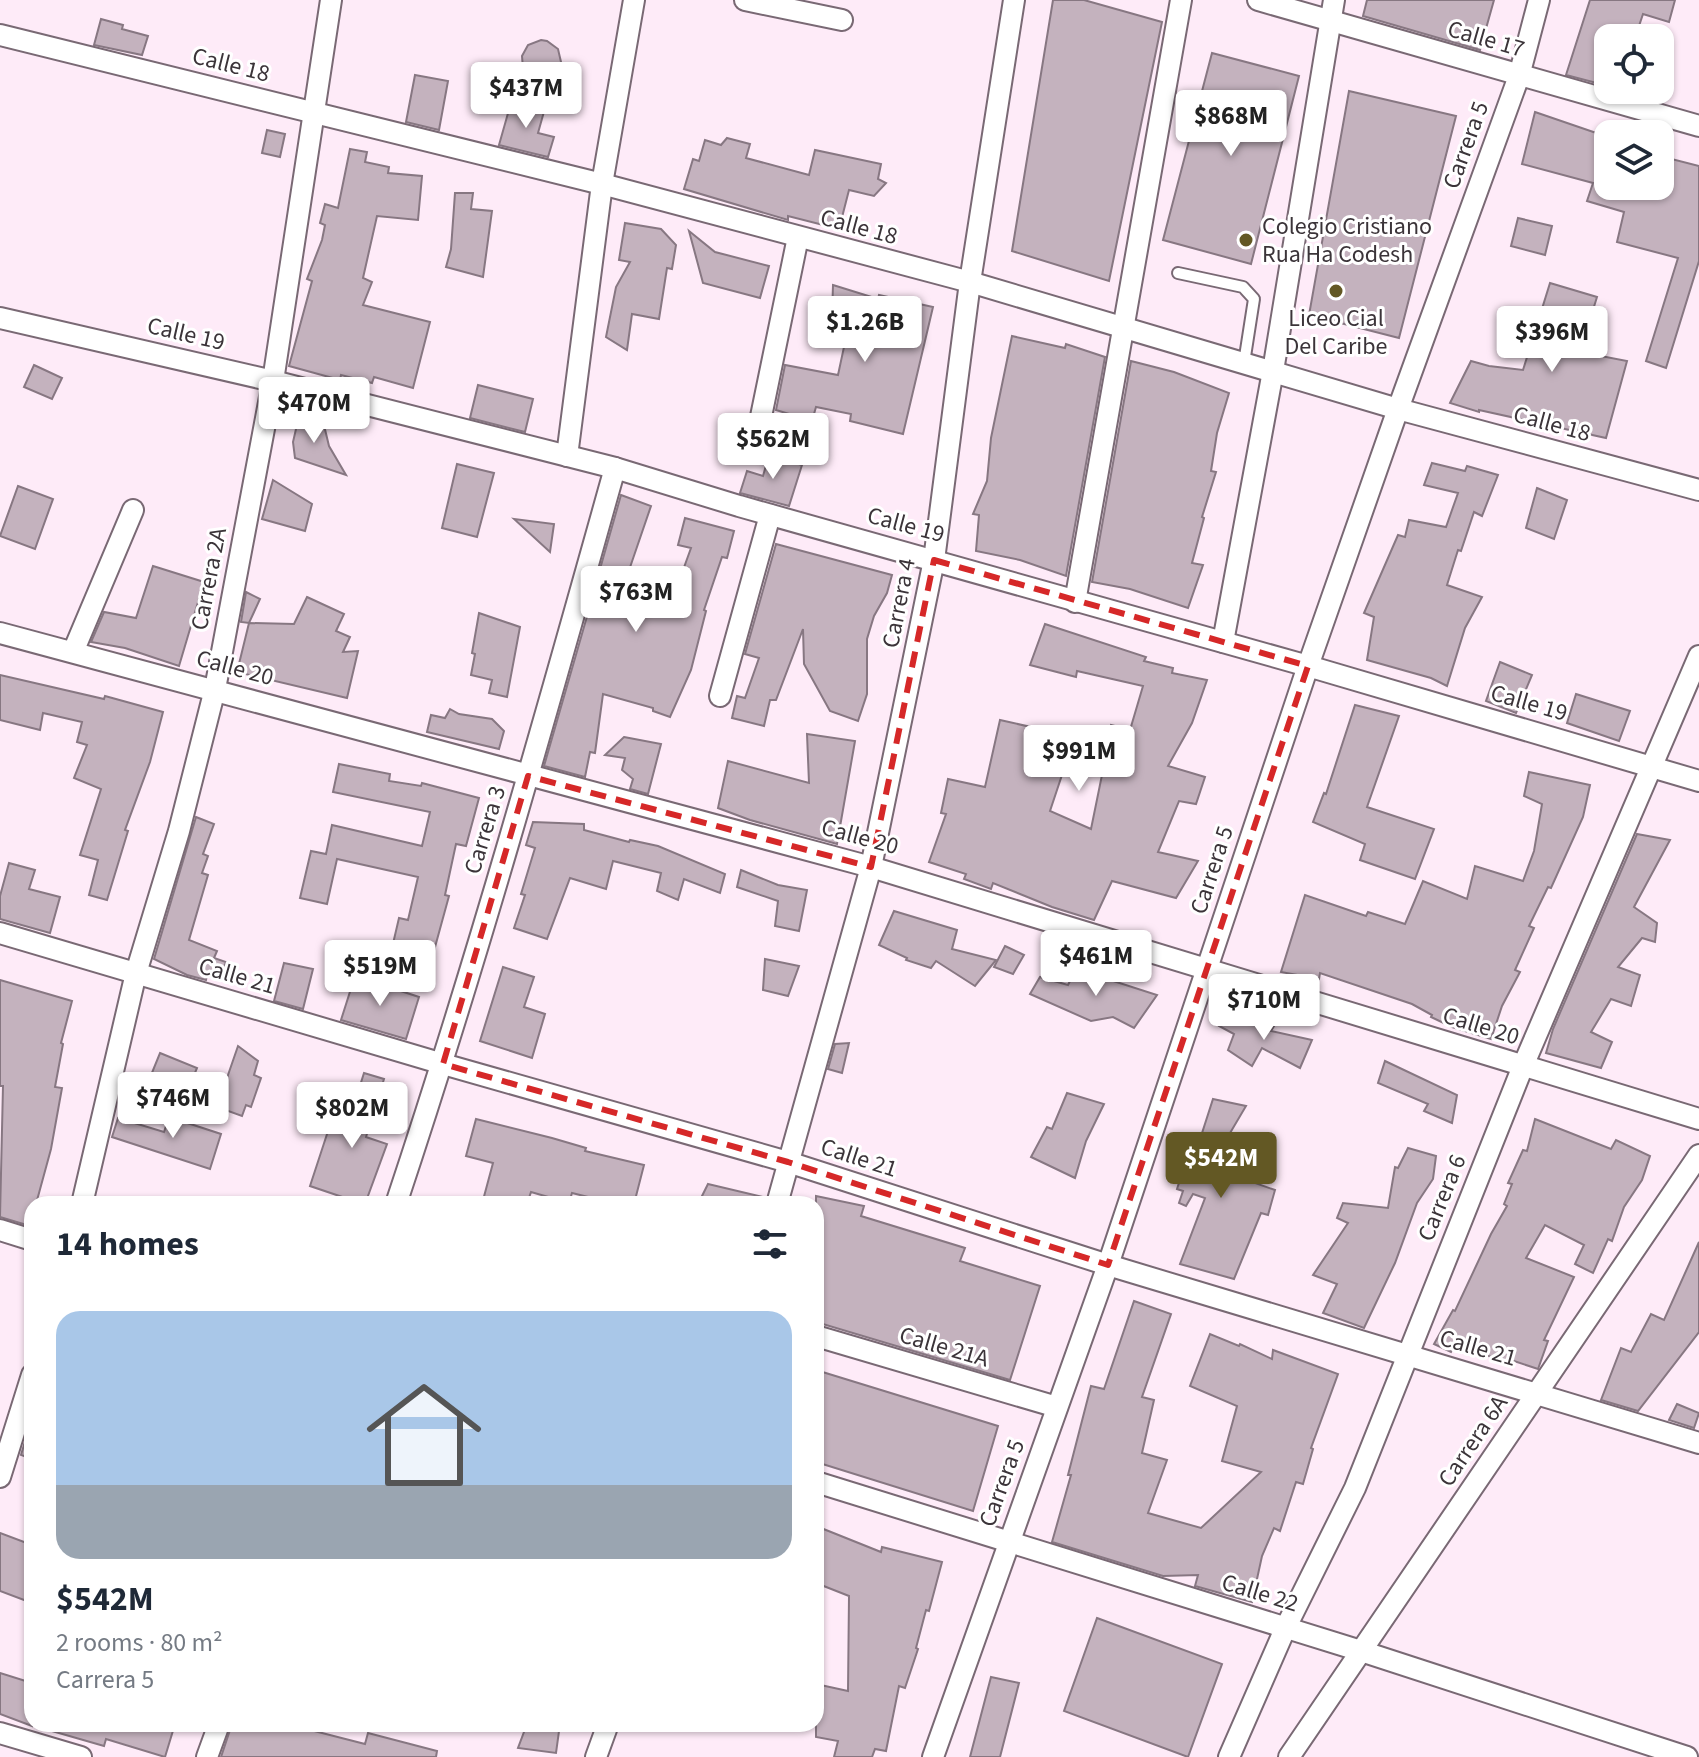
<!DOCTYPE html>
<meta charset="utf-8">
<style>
body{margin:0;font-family:"Source Sans 3",sans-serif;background:#f6f6f7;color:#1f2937;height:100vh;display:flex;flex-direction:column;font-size:30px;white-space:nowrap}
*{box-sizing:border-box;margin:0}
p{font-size:26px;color:#747a83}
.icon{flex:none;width:44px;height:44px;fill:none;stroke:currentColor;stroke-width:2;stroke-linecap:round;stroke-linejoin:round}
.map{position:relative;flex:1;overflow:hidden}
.sheet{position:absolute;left:24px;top:1196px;width:800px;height:536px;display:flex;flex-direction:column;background:#fff;border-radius:24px;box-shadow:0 2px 6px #0004}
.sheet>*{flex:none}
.tools{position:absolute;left:1594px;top:24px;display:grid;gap:16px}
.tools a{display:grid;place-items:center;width:80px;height:80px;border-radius:16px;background:#fff;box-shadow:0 2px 6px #0004;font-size:40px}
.price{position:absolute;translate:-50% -68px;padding:0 18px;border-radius:8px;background:#fff;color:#222;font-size:26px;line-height:52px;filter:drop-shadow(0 2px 4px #0008)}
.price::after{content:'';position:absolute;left:50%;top:48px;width:24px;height:18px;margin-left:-12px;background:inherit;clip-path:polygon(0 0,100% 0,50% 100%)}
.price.active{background:#635824;color:#fff}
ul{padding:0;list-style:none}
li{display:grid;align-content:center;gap:16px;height:424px;padding:0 32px}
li+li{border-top:2px solid #e0e1e3}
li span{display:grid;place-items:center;height:248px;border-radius:24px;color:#555}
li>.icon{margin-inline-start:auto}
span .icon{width:144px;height:144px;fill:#fffc;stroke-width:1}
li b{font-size:34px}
h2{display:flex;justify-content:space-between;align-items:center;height:96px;padding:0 32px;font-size:34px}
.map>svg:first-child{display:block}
.building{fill:#c4b2be;stroke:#877782;stroke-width:2;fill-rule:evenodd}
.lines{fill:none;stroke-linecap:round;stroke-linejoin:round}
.lane-casing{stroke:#796974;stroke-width:14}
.street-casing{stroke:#796974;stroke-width:24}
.lane{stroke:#fff;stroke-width:10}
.street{stroke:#fff;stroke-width:20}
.marked{fill:none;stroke:#d62828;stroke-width:6;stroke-dasharray:16 10;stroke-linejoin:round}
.poi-dot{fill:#635824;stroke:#fff;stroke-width:3}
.labels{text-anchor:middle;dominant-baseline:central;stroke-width:6;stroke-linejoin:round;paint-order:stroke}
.street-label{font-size:24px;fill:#3b3439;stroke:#fff}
.poi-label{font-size:24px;fill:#3b3439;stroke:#fff;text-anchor:start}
</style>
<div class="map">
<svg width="1699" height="1757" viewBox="0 0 1699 1757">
<rect width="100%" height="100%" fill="#feebf8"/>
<g class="building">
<path d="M 1053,0 L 1084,0 L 1162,22 L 1109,281 L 1012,251 Z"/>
<path d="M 1367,0 L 1494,0 L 1480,50 L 1363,16 Z"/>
<path d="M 1590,0 L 1675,0 L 1669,22 L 1643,14 L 1635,38 L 1608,38 L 1608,86 L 1566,75 Z"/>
<path d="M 101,19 L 123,25 L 122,29 L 148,36 L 142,55 L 94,45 Z"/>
<path d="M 541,40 L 547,41 L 558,49 L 561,62 L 556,74 L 533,84 L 523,69 L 522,56 L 528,45 Z"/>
<path d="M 1212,53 L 1299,76 L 1251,264 L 1163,240 Z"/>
<path d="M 415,75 L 448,81 L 439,130 L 406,122 Z"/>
<path d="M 1349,91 L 1456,116 L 1399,338 L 1309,315 Z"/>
<path d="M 512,99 L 545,108 L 538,133 L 554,137 L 548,157 L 499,145 Z"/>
<path d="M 1535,112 L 1608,137 L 1608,186 L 1660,186 L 1660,156 L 1699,166 L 1699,261 L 1666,368 L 1646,361 L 1678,258 L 1617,242 L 1624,212 L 1587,201 L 1593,183 L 1522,164 Z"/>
<path d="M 267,130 L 285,134 L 280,157 L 262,153 Z"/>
<path d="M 727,138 L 750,144 L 746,158 L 809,175 L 815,150 L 881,164 L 878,179 L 886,183 L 874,196 L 849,190 L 839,229 L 788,216 L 788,220 L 684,189 L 693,159 L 699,161 L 705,140 L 721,145 Z"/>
<path d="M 350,149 L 367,152 L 365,162 L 389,167 L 388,173 L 422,176 L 418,220 L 377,216 L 363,278 L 372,282 L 363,305 L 430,322 L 413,388 L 374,377 L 372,383 L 341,375 L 340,380 L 289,366 L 312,281 L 307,279 L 322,240 L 325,225 L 320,223 L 325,204 L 338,208 Z"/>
<path d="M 455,193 L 473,193 L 471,209 L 492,211 L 483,277 L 446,267 L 451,249 Z"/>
<path d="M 1518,218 L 1552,226 L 1545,255 L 1511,246 Z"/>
<path d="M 625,223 L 661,229 L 676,245 L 672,269 L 667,268 L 659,319 L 632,314 L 627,350 L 606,337 L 616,287 L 630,262 L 619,260 Z"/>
<path d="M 689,231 L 715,252 L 769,266 L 760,298 L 703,283 Z"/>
<path d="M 1550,283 L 1597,297 L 1580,352 L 1627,361 L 1606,438 L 1479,410 L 1479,412 L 1450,403 L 1471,361 L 1489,366 L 1523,370 Z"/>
<path d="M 833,285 L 878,299 L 879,295 L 933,307 L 903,434 L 850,421 L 851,414 L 816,407 L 812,421 L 776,410 L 785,365 L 838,375 L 844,347 L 845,321 L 832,317 Z"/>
<path d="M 1012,336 L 1065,348 L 1066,344 L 1105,357 L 1066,576 L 1020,560 L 976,551 L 979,515 L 973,514 L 987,481 L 991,438 Z"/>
<path d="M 1131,361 L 1174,372 L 1229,393 L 1217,433 L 1211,471 L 1216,472 L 1202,517 L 1204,518 L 1192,563 L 1203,565 L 1188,608 L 1130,589 L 1092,582 Z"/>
<path d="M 34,365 L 62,378 L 52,399 L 24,387 Z"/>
<path d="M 478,385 L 533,399 L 525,432 L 470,418 Z"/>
<path d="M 299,416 L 323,421 L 329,446 L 346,475 L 295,458 L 293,442 Z"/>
<path d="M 769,455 L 802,465 L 789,506 L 740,493 L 747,471 L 763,476 Z"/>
<path d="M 1432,463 L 1465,471 L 1467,466 L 1498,475 L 1482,516 L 1474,512 L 1461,551 L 1458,550 L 1447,585 L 1482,597 L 1465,628 L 1447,686 L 1431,678 L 1367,660 L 1374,617 L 1364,613 L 1398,535 L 1405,537 L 1409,520 L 1446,527 L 1458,493 L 1424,485 Z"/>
<path d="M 457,464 L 494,473 L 477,537 L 442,528 Z"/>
<path d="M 273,480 L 312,504 L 305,531 L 262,519 Z"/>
<path d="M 18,486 L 53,499 L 35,549 L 0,536 Z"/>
<path d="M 1537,488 L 1567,500 L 1554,539 L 1526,528 Z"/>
<path d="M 621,495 L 651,506 L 625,582 L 678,584 L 691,548 L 678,545 L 685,518 L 734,531 L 727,558 L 722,557 L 704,610 L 706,611 L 691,670 L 670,717 L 653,711 L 653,708 L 603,694 L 595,753 L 590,752 L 585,777 L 544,766 L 590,606 L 596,608 L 600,569 Z"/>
<path d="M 514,519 L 554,524 L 550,552 Z"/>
<path d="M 776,544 L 892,575 L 887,593 L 874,616 L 867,639 L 867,694 L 858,721 L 830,711 L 804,664 L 803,629 L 776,700 L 770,700 L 764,726 L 732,718 L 737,696 L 745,698 L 759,658 L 745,654 Z"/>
<path d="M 153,566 L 204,582 L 179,666 L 125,648 L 91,642 L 104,612 L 136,618 Z"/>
<path d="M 246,592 L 260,599 L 249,623 L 241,622 Z"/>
<path d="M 307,597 L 344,614 L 336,631 L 350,637 L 343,652 L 358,651 L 347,698 L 237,672 L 249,623 L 294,624 Z"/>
<path d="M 479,613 L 520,627 L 507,697 L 489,693 L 492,680 L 471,675 L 475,654 L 472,653 Z"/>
<path d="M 1045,624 L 1146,657 L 1144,661 L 1173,668 L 1172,673 L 1207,680 L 1192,723 L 1168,766 L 1205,777 L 1196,804 L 1179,801 L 1158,852 L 1198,861 L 1176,898 L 1112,881 L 1094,920 L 1052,907 L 993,883 L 991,889 L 964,879 L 966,874 L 929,862 L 946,814 L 941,813 L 948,779 L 985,787 L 1000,720 L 1106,744 L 1111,725 L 1130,730 L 1143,686 L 1077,671 L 1076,677 L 1030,665 ZM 1065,766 L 1102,775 L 1091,829 L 1050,811 Z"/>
<path d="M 1500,662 L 1532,675 L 1516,713 L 1486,701 Z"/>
<path d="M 0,675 L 104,699 L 105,696 L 163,712 L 150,762 L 125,830 L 128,831 L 107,900 L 89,895 L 98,860 L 80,855 L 101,789 L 74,778 L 87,745 L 77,742 L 82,722 L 43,713 L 40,730 L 0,720 Z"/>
<path d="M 1576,694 L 1630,711 L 1619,741 L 1567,723 Z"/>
<path d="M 1355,705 L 1399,716 L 1367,807 L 1434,829 L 1415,879 L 1360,860 L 1365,844 L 1313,822 L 1324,793 L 1326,794 Z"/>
<path d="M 450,709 L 459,714 L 492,719 L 504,731 L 499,749 L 427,732 L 431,715 L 445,718 Z"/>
<path d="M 807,734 L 855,741 L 837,844 L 750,820 L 718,808 L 728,761 L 809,783 Z"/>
<path d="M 624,737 L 661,744 L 648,794 L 630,789 L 633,779 L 622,770 L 625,758 L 605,755 Z"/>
<path d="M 339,764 L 390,774 L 389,781 L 421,786 L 422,783 L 479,798 L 466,846 L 456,844 L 445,895 L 449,896 L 432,958 L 392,948 L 399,918 L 408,920 L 418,877 L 337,859 L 327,904 L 300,898 L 311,851 L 326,854 L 332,825 L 422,846 L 430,812 L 333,792 Z"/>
<path d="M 1529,772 L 1590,785 L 1583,817 L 1551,888 L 1548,887 L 1529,926 L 1534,928 L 1515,970 L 1520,972 L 1502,1006 L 1491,1039 L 1452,1027 L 1431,1017 L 1432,1015 L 1412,1004 L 1320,973 L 1319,979 L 1281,972 L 1305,895 L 1366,916 L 1368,912 L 1405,924 L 1423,881 L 1467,899 L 1475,866 L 1523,881 L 1534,851 L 1542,804 L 1524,796 Z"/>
<path d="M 196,817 L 214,824 L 203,854 L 208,856 L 202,873 L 208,875 L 189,940 L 217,951 L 214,958 L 226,962 L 219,980 L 207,975 L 206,980 L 187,975 L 154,959 Z"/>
<path d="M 533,822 L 584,824 L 584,830 L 629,842 L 630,840 L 658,846 L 725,874 L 720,893 L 684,879 L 678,900 L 657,891 L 661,873 L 613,861 L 606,889 L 570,878 L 547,939 L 514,928 L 525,895 L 521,894 L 535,848 L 526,845 Z"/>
<path d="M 1637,834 L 1670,840 L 1634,907 L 1657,923 L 1655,942 L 1642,938 L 1618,967 L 1640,975 L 1631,1006 L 1611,999 L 1591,1032 L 1612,1042 L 1601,1068 L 1546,1053 L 1553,1029 Z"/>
<path d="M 9,863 L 35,870 L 29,889 L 60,897 L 50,933 L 0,919 L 0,896 Z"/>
<path d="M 741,870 L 778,885 L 807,890 L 799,931 L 775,926 L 778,901 L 737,887 Z"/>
<path d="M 894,911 L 957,930 L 952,949 L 996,960 L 975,986 L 936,961 L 931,968 L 906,960 L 907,958 L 879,945 Z"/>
<path d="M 1005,946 L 1024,955 L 1013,974 L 994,967 Z"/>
<path d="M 765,959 L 799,966 L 788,996 L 763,990 Z"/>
<path d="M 284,963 L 313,969 L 303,1009 L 274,1001 Z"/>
<path d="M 503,967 L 534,977 L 524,1007 L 545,1014 L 532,1058 L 480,1041 Z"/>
<path d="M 1076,969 L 1157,995 L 1134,1028 L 1113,1017 L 1091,1021 L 1030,994 L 1040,977 L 1068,985 Z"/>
<path d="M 355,976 L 419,997 L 406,1039 L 341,1020 Z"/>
<path d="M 0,980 L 72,1001 L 61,1043 L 63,1044 L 55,1087 L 62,1088 L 51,1149 L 36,1204 L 32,1204 L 30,1226 L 0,1217 L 3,1086 L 0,1086 Z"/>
<path d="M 1242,1015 L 1274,1026 L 1271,1031 L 1312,1040 L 1300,1068 L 1262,1048 L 1252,1066 L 1228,1050 L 1234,1034 L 1219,1026 L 1221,1020 L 1238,1024 Z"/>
<path d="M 849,1043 L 842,1073 L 828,1069 L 835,1044 Z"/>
<path d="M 238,1046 L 258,1061 L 254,1075 L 261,1078 L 251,1107 L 246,1105 L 242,1116 L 217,1107 Z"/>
<path d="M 160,1053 L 197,1068 L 184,1100 L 147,1085 Z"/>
<path d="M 1385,1061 L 1457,1095 L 1452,1123 L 1424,1111 L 1428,1104 L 1378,1083 Z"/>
<path d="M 364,1073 L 384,1079 L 366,1137 L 387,1144 L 365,1204 L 363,1204 L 310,1186 L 330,1125 L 346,1130 Z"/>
<path d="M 1067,1093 L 1104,1104 L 1086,1141 L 1075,1178 L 1031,1157 L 1047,1127 L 1052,1129 Z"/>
<path d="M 1213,1099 L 1246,1106 L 1210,1167 L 1275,1190 L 1268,1215 L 1261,1213 L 1234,1279 L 1180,1264 L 1205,1198 L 1193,1194 L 1186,1206 L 1179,1203 L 1183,1191 L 1177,1189 L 1187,1158 L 1193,1161 Z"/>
<path d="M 169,1117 L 221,1134 L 210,1169 L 112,1137 L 118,1118 L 164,1132 Z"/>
<path d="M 476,1119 L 552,1138 L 586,1148 L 585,1151 L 644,1165 L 634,1204 L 616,1204 L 572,1193 L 569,1203 L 531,1192 L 527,1204 L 482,1204 L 493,1163 L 466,1156 Z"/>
<path d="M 1535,1119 L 1611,1149 L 1616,1140 L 1650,1156 L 1642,1180 L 1624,1207 L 1612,1241 L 1608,1239 L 1593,1273 L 1575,1264 L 1584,1245 L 1545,1225 L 1526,1258 L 1574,1277 L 1544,1340 L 1548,1341 L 1538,1369 L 1514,1361 L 1513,1363 L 1485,1355 L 1481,1358 L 1455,1345 L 1451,1352 L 1434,1344 L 1453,1310 L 1455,1311 L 1491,1234 L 1507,1206 L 1504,1204 L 1512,1184 L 1508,1183 L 1523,1150 L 1527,1151 Z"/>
<path d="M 1408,1148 L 1436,1156 L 1433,1179 L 1417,1203 L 1395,1263 L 1364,1328 L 1323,1313 L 1337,1284 L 1313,1275 L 1348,1223 L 1337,1218 L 1343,1203 L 1388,1208 L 1395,1167 L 1398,1168 Z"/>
<path d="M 708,1184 L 763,1197 L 762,1204 L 698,1204 Z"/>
<path d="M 816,1196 L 864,1206 L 861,1216 L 965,1248 L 960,1261 L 1040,1286 L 1010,1380 L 816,1322 Z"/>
<path d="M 1699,1242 L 1699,1332 L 1638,1411 L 1601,1400 L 1621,1348 L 1631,1352 L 1651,1314 L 1664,1320 Z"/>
<path d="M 1134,1301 L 1171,1314 L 1142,1397 L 1154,1400 L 1142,1453 L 1167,1460 L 1148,1513 L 1201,1528 L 1261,1472 L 1222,1461 L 1237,1406 L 1190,1386 L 1210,1334 L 1239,1346 L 1240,1344 L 1272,1359 L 1273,1350 L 1338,1374 L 1311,1448 L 1313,1449 L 1303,1484 L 1296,1482 L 1280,1531 L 1274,1528 L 1262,1556 L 1252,1602 L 1195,1586 L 1198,1575 L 1163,1576 L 1052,1542 L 1071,1475 L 1068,1475 L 1091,1386 L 1104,1389 Z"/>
<path d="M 816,1370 L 998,1426 L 973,1511 L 816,1462 Z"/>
<path d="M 1677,1404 L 1699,1413 L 1694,1428 L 1669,1420 Z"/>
<path d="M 29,1428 L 32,1429 L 32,1459 L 21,1455 Z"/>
<path d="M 816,1526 L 881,1552 L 882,1547 L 942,1562 L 929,1611 L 926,1610 L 916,1648 L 918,1649 L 905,1688 L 899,1686 L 886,1751 L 875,1749 L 872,1757 L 834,1757 L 838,1741 L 816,1737 L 816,1684 L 848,1691 L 849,1596 L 816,1583 Z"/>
<path d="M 0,1533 L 32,1545 L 32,1603 L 0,1591 Z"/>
<path d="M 1097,1618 L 1222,1664 L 1188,1757 L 1064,1711 Z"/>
<path d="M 0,1673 L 32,1683 L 32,1726 L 0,1714 Z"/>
<path d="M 991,1677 L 1019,1683 L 1000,1757 L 970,1757 Z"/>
<path d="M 46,1724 L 175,1724 L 165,1757 L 106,1739 L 104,1746 L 45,1729 Z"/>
<path d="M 232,1724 L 287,1724 L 365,1744 L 368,1733 L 437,1751 L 436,1757 L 221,1757 Z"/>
<path d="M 527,1724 L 560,1724 L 556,1753 L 518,1748 Z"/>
</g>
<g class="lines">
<defs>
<path id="lane" d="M 1178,273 L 1243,287 L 1254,299 L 1244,363"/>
<g id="street">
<path d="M 745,0 L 842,20"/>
<path d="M 1258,0 L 1699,126"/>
<path d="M 0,35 L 602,184 L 970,282 L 1398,409 L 1699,490"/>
<path d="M 0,318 L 273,381 L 615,468 L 739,506 L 1308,666 L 1699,781"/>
<path d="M 757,436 L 798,237"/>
<path d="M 567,456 L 602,184 L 634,0"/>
<path d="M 1075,602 L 1181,0"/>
<path d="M 0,633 L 871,867 L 1699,1119"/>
<path d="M 1223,642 L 1273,371 L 1334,0"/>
<path d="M 73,652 L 133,510"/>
<path d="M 720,696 L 770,515"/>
<path d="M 0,933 L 443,1064 L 788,1162 L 1108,1265 L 1699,1443"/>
<path d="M 82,1204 L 136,973 L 179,831 L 215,689 L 273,381 L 331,0"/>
<path d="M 396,1204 C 477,961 546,715 615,468"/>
<path d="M 777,1204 L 871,867 L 934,560 L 970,282 L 1014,0"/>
<path d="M 0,1230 L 32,1240"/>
<path d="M 816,1336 L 1057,1407"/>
<path d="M 0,1477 L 32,1375"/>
<path d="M 816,1482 L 1361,1651 L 1687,1757"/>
<path d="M 0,1733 L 81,1757"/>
<path d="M 207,1757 L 219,1724"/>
<path d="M 596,1757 L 608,1724"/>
<path d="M 933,1757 L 1108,1265 L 1308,666 L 1398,409 L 1519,76 L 1539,0"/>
<path d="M 1229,1757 L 1285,1629 L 1355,1488 L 1523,1066 L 1699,656"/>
<path d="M 1289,1757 L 1699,1155"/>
</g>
</defs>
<use href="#lane" class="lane-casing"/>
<use href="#street" class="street-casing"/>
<use href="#lane" class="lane"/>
<use href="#street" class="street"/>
</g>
<path class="marked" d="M 934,560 L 1308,666 L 1108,1265 L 788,1162 L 443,1064 L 528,776 L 871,867 Z"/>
<g class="poi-dot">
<circle cx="1246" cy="240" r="8"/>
<circle cx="1336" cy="291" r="8"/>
</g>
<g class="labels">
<g class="street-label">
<text transform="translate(1486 39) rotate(16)">Calle 17</text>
<text transform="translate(231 65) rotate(14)">Calle 18</text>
<text transform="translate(1466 145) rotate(-70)">Carrera 5</text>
<text transform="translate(859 227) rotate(15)">Calle 18</text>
<text transform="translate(186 334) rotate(13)">Calle 19</text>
<text transform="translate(1552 424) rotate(15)">Calle 18</text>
<text transform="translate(906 525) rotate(15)">Calle 19</text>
<text transform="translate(209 579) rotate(-79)">Carrera 2A</text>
<text transform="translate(899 603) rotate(-79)">Carrera 4</text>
<text transform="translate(235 668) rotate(15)">Calle 20</text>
<text transform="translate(1529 703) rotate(16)">Calle 19</text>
<text transform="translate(485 830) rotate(-73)">Carrera 3</text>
<text transform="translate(860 837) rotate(15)">Calle 20</text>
<text transform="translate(1212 870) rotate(-72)">Carrera 5</text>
<text transform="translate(237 976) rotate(16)">Calle 21</text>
<text transform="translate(1481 1026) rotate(17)">Calle 20</text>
<text transform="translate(859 1158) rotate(18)">Calle 21</text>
<text transform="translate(1442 1198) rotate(-68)">Carrera 6</text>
<text transform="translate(944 1347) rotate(16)">Calle 21A</text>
<text transform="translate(1478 1348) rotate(16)">Calle 21</text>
<text transform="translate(1473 1441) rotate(-56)">Carrera 6A</text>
<text transform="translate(1002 1483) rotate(-70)">Carrera 5</text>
<text transform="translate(1260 1593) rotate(17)">Calle 22</text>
</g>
<g class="poi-label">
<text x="1262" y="226">Colegio Cristiano<tspan x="1262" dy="28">Rua Ha Codesh</tspan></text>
<text x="1336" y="318" text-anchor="middle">Liceo Cial<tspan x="1336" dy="28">Del Caribe</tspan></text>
</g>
</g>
</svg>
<div class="tools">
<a><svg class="icon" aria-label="locate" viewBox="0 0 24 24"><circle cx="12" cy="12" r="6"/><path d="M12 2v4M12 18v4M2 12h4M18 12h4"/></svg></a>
<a><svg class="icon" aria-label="layers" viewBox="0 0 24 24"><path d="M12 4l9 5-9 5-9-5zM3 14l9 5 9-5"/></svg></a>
</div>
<b class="price" style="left:526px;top:130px">$437M</b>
<b class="price" style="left:1231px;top:158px">$868M</b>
<b class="price" style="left:865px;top:364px">$1.26B</b>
<b class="price" style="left:1552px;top:374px">$396M</b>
<b class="price" style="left:314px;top:445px">$470M</b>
<b class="price" style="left:773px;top:481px">$562M</b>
<b class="price" style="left:636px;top:634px">$763M</b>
<b class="price" style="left:1079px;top:793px">$991M</b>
<b class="price" style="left:1096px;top:998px">$461M</b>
<b class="price" style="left:380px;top:1008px">$519M</b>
<b class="price" style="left:1264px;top:1042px">$710M</b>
<b class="price" style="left:173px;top:1140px">$746M</b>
<b class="price" style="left:352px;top:1150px">$802M</b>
<b class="price active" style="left:1221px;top:1200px">$542M</b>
<section class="sheet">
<h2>14 homes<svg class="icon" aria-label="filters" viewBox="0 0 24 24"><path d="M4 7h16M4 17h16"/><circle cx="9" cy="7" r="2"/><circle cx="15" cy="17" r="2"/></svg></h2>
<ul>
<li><span style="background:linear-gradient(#a9c7e8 70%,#9aa5b1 0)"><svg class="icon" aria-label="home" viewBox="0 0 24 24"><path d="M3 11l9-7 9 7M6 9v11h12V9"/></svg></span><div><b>$542M</b><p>2 rooms · 80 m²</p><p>Carrera 5</p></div></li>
</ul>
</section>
</div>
